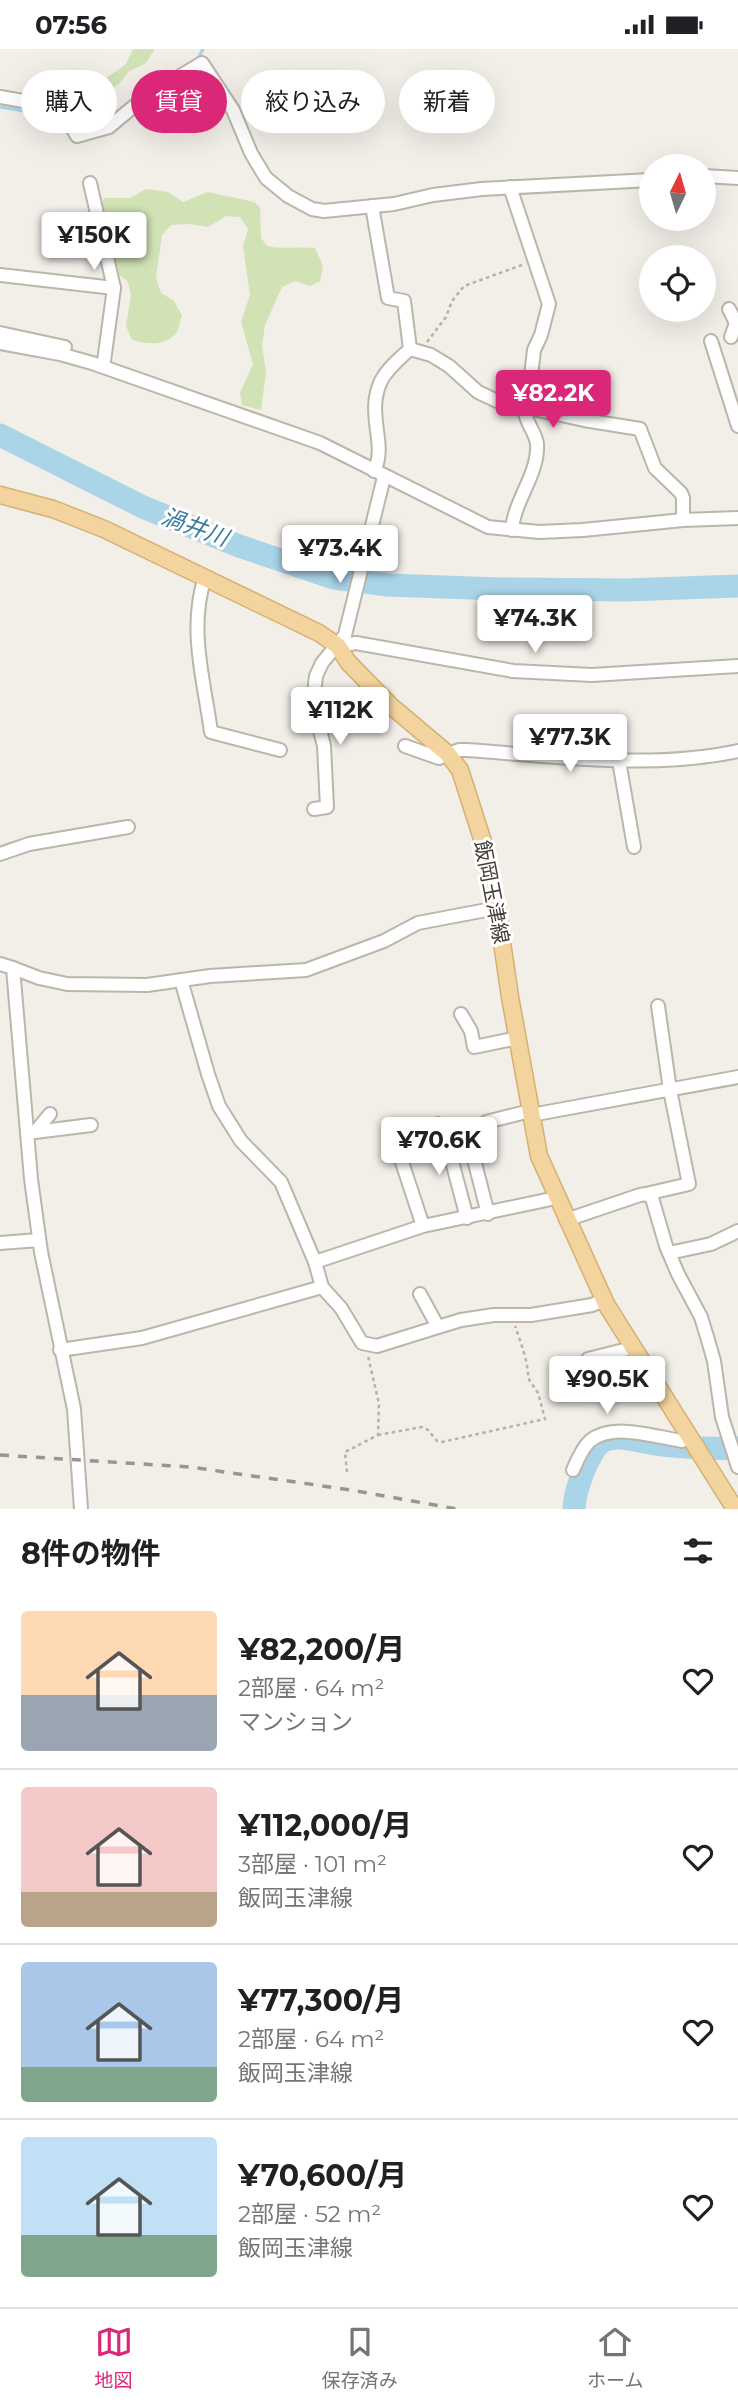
<!DOCTYPE html>
<html lang="ja">
<meta charset="utf-8">
<style>
body{margin:0;font-family:Montserrat,"Noto Sans JP",sans-serif;background:#f2f2f2;color:#202124;height:100vh;display:flex;flex-direction:column;font-size:26px;white-space:nowrap}
*{box-sizing:border-box;margin:0}
p{font-size:23px;color:#757577}
.icon{flex:none;width:38px;height:38px;fill:none;stroke:currentColor;stroke-width:2;stroke-linecap:round;stroke-linejoin:round}
.map{position:relative;height:1460px;overflow:hidden}
.side{display:flex;flex-direction:column;background:#fff;flex:1}
.side>*{flex:none}
.hud{position:absolute;left:21px;top:21px;width:696px;height:63px;display:flex;gap:14px}
.needle{width:46px;rotate:5deg}
.buttons{position:absolute;left:639px;top:105px;display:grid;gap:14px}
.buttons a{display:grid;place-items:center;width:77px;height:77px;border-radius:50%;background:#fff;box-shadow:0 7px 28px #0002;font-size:35px}
.price{position:absolute;translate:-50% -60px;padding:0 16px;border-radius:7px;background:#fff;color:#222;font-size:23px;line-height:46px;filter:drop-shadow(0 2px 4px #0008)}
.price::after{content:'';position:absolute;left:50%;top:42px;width:21px;height:16px;margin-left:-10px;background:inherit;clip-path:polygon(0 0,100% 0,50% 100%)}
.price.current{background:#db2777;color:#fff}
ul{padding:0;list-style:none}
li{display:flex;align-items:center;gap:21px;height:175px;padding:0 21px}
li+li{border-top:2px solid #e0e0e0}
li span{display:grid;place-items:center;flex:none;width:196px;height:140px;border-radius:7px;color:#555}
li>.icon{margin-inline-start:auto}
span .icon{width:84px;height:84px;fill:#fffc;stroke-width:1}
li b{font-size:30px}
h2{display:flex;justify-content:space-between;align-items:center;height:84px;padding:0 21px;font-size:30px}
.tag{padding:0 24px;border-radius:32px;background:#fff;box-shadow:0 7px 28px #0002;font-size:24px;line-height:63px}
.tag.current{background:#db2777;color:#fff}
.status{display:flex;justify-content:space-between;align-items:center;height:49px;padding:0 35px;background:#fff;direction:ltr}
.status svg{height:19px;fill:currentColor}
.tabs{display:flex;justify-content:space-around;align-items:center;height:98px;border-top:2px solid #e0e0e0;background:#fff;font-size:19px;color:#757577}
.tabs a{display:grid;justify-items:center;gap:4px}
.tabs .current{color:#db2777}
.map>svg:first-child{display:block}
.green{fill:#d1e2b5}
.lines{fill:none;stroke-linecap:round;stroke-linejoin:round}
.stream{stroke:#aad4e8;stroke-width:3.5}
.river{stroke:#aad4e8;stroke-width:23}
.minor-casing{stroke:#bcb5ab;stroke-width:16}
.major-casing{stroke:#d6b071;stroke-width:19}
.path{stroke:#bdaf9e;stroke-width:2.5;stroke-dasharray:3.5 3.5;stroke-linecap:butt}
.minor{stroke:#fff;stroke-width:12}
.major{stroke:#f3d49f;stroke-width:16}
.rail{stroke:#969696;stroke-width:3.5;stroke-dasharray:9 9;stroke-linecap:butt}
.labels{text-anchor:middle;dominant-baseline:central;stroke-width:6;stroke-linejoin:round;paint-order:stroke}
.street-label{font-size:21px;fill:#443e37;stroke:#fff}
.water-label{font-size:23px;font-style:italic;fill:#3a7b9e;stroke:#fff}
</style>
<div class="status"><b>07:56</b><svg viewBox="0 0 49 12"><path d="M0 12V9h3v3zM5 12V6h3v6zM10 12V3h3v9zM15 12V0h3v12zM26 1h20v11H26zM47 4h2v5h-2z"/></svg></div>
<div class="map">
<svg width="738" height="1460" viewBox="0 0 738 1460">
<rect width="100%" height="100%" fill="#f2eee8"/>
<g class="green">
<path d="M 133,0 L 155,0 L 145,15 L 129,22 L 119,35 L 105,43 L 100,39 L 102,32 L 126,15 Z"/>
<path d="M 146,140 L 168,143 L 183,153 L 208,143 L 254,153 L 260,158 L 261,189 L 267,197 C 284,201 299,197 315,199 L 323,217 L 320,232 L 310,237 L 295,232 L 282,238 L 265,276 L 262,297 L 266,323 L 261,361 L 242,356 L 240,344 L 253,315 L 241,273 L 250,246 L 243,197 L 248,180 L 240,168 L 226,167 L 208,178 L 189,175 L 171,176 L 162,186 L 156,229 L 161,244 L 174,252 L 182,267 C 180,271 179,280 176,284 C 165,298 146,295 132,291 L 126,277 L 131,246 L 128,233 L 119,225 L 101,157 L 104,149 L 130,149 Z"/>
</g>
<g class="lines">
<g class="stream">
<path d="M 198,10 L 203,0"/>
<path d="M 0,58 L 33,63 L 63,73 L 68,84 L 72,83"/>
</g>
<g class="river">
<path d="M 0,386 L 143,458 L 239,497 L 334,529 L 388,536 L 499,540 L 627,541 L 738,537"/>
<path d="M 574,1460 C 574,1444 589,1400 603,1392 C 620,1384 645,1395 662,1396 C 687,1398 713,1401 738,1399"/>
</g>
<defs>
<g id="minor">
<path d="M 0,48 L 35,54 L 66,68 L 77,87 L 109,78 L 144,49 L 202,14 L 233,61 L 251,104 L 266,129 L 288,147 L 312,160 L 324,162 L 394,155 L 433,146 L 482,140 L 651,131"/>
<path d="M 704,127 L 738,129"/>
<path d="M 90,134 L 114,239 L 104,312"/>
<path d="M 510,138 L 549,255 L 541,286 L 534,301 L 528,353 L 525,363 C 526,374 536,384 537,395 C 539,425 514,451 512,481"/>
<path d="M 372,157 L 388,249 L 404,252 L 410,300 C 400,309 387,320 381,332 C 365,366 388,395 374,422"/>
<path d="M 0,226 L 114,239"/>
<path d="M 729,260 L 736,274 L 731,288"/>
<path d="M 0,284 L 65,298"/>
<path d="M 711,292 L 738,377"/>
<path d="M 0,294 L 60,305 L 92,314 L 320,394 L 488,478 L 539,483 L 583,481 L 683,471 L 738,469"/>
<path d="M 410,300 L 431,306 L 449,317 L 478,343 L 497,352 L 584,371 L 640,380 L 655,419 L 681,444 L 683,449 L 683,471"/>
<path d="M 205,528 C 188,580 204,631 211,683 L 280,701"/>
<path d="M 338,597 L 356,594 L 513,622 L 592,626 L 738,617"/>
<path d="M 405,697 L 439,709 L 459,701 L 466,701 C 556,707 649,721 738,702"/>
<path d="M 619,712 L 634,798"/>
<path d="M 314,760 L 327,758 L 324,697 L 313,653 L 316,627 L 322,614 L 345,586 L 384,428"/>
<path d="M 0,805 L 29,795 L 128,778"/>
<path d="M 0,915 L 13,919 L 31,1130 L 41,1203 L 74,1360 L 81,1460"/>
<path d="M 13,919 L 39,929 L 67,935 L 147,936 L 210,927 L 306,921 L 384,892 L 418,874 L 497,859"/>
<path d="M 181,931 L 208,1025 L 219,1057 L 241,1092 L 281,1133 L 315,1213"/>
<path d="M 461,965 L 471,982 L 474,998 L 518,989"/>
<path d="M 531,1066 L 738,1028"/>
<path d="M 486,1073 L 530,1062"/>
<path d="M 438,1075 L 445,1086 L 467,1169"/>
<path d="M 35,1083 L 50,1065"/>
<path d="M 27,1084 L 91,1076"/>
<path d="M 445,1086 L 467,1083 L 488,1165"/>
<path d="M 395,1092 L 423,1177"/>
<path d="M 646,1145 L 689,1135 L 670,1041 L 658,957"/>
<path d="M 566,1171 L 640,1146 L 646,1145 L 652,1149 L 666,1197 L 678,1225 L 701,1268 L 708,1291 L 714,1312 L 722,1368 L 738,1418"/>
<path d="M 0,1194 L 39,1191"/>
<path d="M 669,1204 L 711,1195 L 738,1182"/>
<path d="M 420,1245 L 438,1278 L 377,1297 L 362,1294 L 341,1259 L 322,1238 L 315,1213 L 423,1177 L 556,1149"/>
<path d="M 438,1278 L 461,1271 L 494,1266 L 531,1266 L 592,1256 L 604,1251"/>
<path d="M 60,1301 L 142,1289 L 322,1238"/>
<path d="M 588,1339 L 593,1338 L 588,1310 L 632,1299"/>
<path d="M 573,1421 C 577,1412 582,1399 590,1392 C 613,1373 655,1388 682,1392 L 688,1387"/>
</g>
<path id="major" d="M 0,446 L 53,460 L 104,480 L 319,584 L 338,597 L 348,613 L 390,656 L 448,705 L 460,721 L 485,799 L 497,859 L 510,948 L 539,1107 L 606,1255 L 735,1460"/>
</defs>
<use href="#minor" class="minor-casing"/>
<use href="#major" class="major-casing"/>
<g class="path">
<path d="M 427,293 L 446,268 L 452,252 L 464,237 L 522,216"/>
<path d="M 378,1386 L 422,1378 L 428,1381 L 437,1392 L 442,1393 L 545,1370 L 538,1344 L 528,1329 C 529,1315 520,1291 515,1277"/>
<path d="M 347,1423 L 345,1403 L 378,1386 L 379,1355 L 368,1307"/>
</g>
<use href="#minor" class="minor"/>
<use href="#major" class="major"/>
<path class="rail" d="M 0,1406 L 190,1418 L 351,1441 L 457,1460"/>
</g>
<g class="labels">
<g class="street-label">
<text transform="translate(492 843) rotate(79)">飯岡玉津線</text>
</g>
<g class="water-label">
<text transform="translate(195 478) rotate(20)">渦井川</text>
</g>
</g>
</svg>
<div class="buttons">
<a><svg class="needle" viewBox="-14 -14 28 28"><path d="M0-13l5 13h-10z" fill="#e53935"/><path d="M0 13l5-13h-10z" fill="#757577"/></svg></a>
<a><svg class="icon" aria-label="locate" viewBox="0 0 24 24"><circle cx="12" cy="12" r="6"/><path d="M12 2v4M12 18v4M2 12h4M18 12h4"/></svg></a>
</div>
<b class="price" style="left:94px;top:223px">¥150K</b>
<b class="price current" style="left:553px;top:381px">¥82.2K</b>
<b class="price" style="left:340px;top:536px">¥73.4K</b>
<b class="price" style="left:535px;top:606px">¥74.3K</b>
<b class="price" style="left:340px;top:698px">¥112K</b>
<b class="price" style="left:570px;top:725px">¥77.3K</b>
<b class="price" style="left:439px;top:1128px">¥70.6K</b>
<b class="price" style="left:607px;top:1367px">¥90.5K</b>
<div class="hud">
<a class="tag">購入</a>
<a class="tag current">賃貸</a>
<a class="tag">絞り込み</a>
<a class="tag">新着</a>
</div>
</div>
<section class="side">
<h2>8件の物件<svg class="icon" aria-label="filters" viewBox="0 0 24 24"><path d="M4 7h16M4 17h16"/><circle cx="9" cy="7" r="2"/><circle cx="15" cy="17" r="2"/></svg></h2>
<ul>
<li><span style="background:linear-gradient(#ffd9b3 60%,#9aa5b1 0)"><svg class="icon" aria-label="home" viewBox="0 0 24 24"><path d="M3 11l9-7 9 7M6 9v11h12V9"/></svg></span><div><b>¥82,200/月</b><p>2部屋 · 64 m²</p><p>マンション</p></div><svg class="icon" aria-label="heart" viewBox="0 0 24 24"><path d="M12 20l-8-8c-3-5 5-10 8-4 3-6 11-1 8 4z"/></svg></li>
<li><span style="background:linear-gradient(#f6c9c9 75%,#b9a48a 0)"><svg class="icon" aria-label="home" viewBox="0 0 24 24"><path d="M3 11l9-7 9 7M6 9v11h12V9"/></svg></span><div><b>¥112,000/月</b><p>3部屋 · 101 m²</p><p>飯岡玉津線</p></div><svg class="icon" aria-label="heart" viewBox="0 0 24 24"><path d="M12 20l-8-8c-3-5 5-10 8-4 3-6 11-1 8 4z"/></svg></li>
<li><span style="background:linear-gradient(#a9c7e8 75%,#7fa58c 0)"><svg class="icon" aria-label="home" viewBox="0 0 24 24"><path d="M3 11l9-7 9 7M6 9v11h12V9"/></svg></span><div><b>¥77,300/月</b><p>2部屋 · 64 m²</p><p>飯岡玉津線</p></div><svg class="icon" aria-label="heart" viewBox="0 0 24 24"><path d="M12 20l-8-8c-3-5 5-10 8-4 3-6 11-1 8 4z"/></svg></li>
<li><span style="background:linear-gradient(#bfe0f5 70%,#7fa58c 0)"><svg class="icon" aria-label="home" viewBox="0 0 24 24"><path d="M3 11l9-7 9 7M6 9v11h12V9"/></svg></span><div><b>¥70,600/月</b><p>2部屋 · 52 m²</p><p>飯岡玉津線</p></div><svg class="icon" aria-label="heart" viewBox="0 0 24 24"><path d="M12 20l-8-8c-3-5 5-10 8-4 3-6 11-1 8 4z"/></svg></li>
</ul>
</section>
<nav class="tabs">
<a class="current"><svg class="icon" aria-label="map" viewBox="0 0 24 24"><path d="M3 6l6-2 6 2 6-2v14l-6 2-6-2-6 2zM9 4v14M15 6v14"/></svg>地図</a>
<a><svg class="icon" aria-label="saved" viewBox="0 0 24 24"><path d="M7 4h10v16l-5-4-5 4z"/></svg>保存済み</a>
<a><svg class="icon" aria-label="home" viewBox="0 0 24 24"><path d="M3 11l9-7 9 7M6 9v11h12V9"/></svg>ホーム</a>
</nav>
